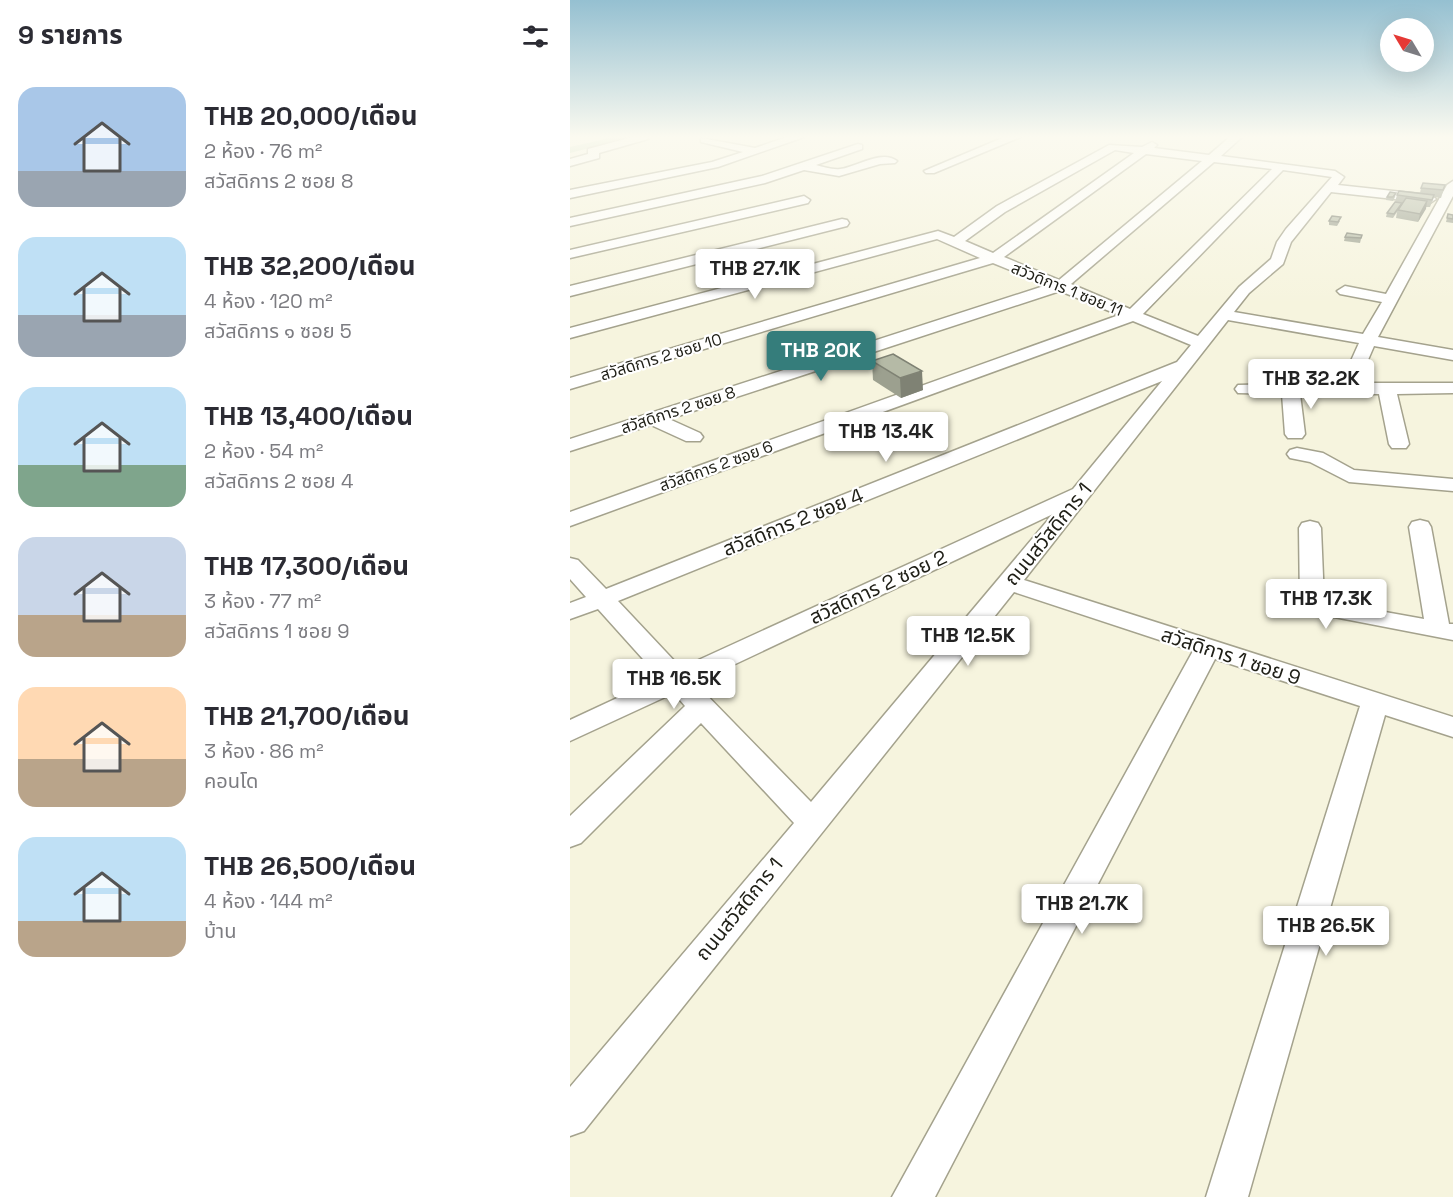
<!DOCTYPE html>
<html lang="th">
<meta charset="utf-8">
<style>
body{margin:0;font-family:"Space Grotesk","Noto Sans Thai",sans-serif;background:#f7f7f7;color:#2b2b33;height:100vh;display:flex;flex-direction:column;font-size:22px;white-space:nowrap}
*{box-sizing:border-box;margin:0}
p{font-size:20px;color:#7c7c81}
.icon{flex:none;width:33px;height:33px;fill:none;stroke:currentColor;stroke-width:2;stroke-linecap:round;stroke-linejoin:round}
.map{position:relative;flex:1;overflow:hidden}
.sheet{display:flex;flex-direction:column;background:#fff;width:570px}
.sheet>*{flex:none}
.needle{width:39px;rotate:308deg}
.buttons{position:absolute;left:810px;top:18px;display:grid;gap:12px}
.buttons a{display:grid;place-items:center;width:54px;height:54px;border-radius:50%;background:#fff;box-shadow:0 6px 24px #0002;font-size:30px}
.price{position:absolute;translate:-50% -51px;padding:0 14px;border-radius:6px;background:#fff;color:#222;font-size:20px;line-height:39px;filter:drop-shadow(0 2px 3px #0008)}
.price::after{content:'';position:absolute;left:50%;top:36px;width:18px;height:14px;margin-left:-9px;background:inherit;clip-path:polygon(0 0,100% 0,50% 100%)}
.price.current{background:#357d7b;color:#fff}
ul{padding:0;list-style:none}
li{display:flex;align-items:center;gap:18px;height:150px;padding:0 18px}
li span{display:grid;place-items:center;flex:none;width:168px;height:120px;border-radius:18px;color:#555}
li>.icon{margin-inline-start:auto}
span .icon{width:72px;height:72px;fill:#fffc;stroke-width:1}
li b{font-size:26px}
h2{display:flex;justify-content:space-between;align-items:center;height:72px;padding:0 18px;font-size:26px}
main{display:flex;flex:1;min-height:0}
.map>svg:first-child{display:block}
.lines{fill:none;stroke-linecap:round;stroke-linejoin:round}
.canal{fill:#b8d2af;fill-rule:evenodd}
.minor-casing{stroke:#a4a28d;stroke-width:3}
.minor{fill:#fff;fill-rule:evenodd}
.wall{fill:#9ca08f}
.shaded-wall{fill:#7f8274}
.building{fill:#b5baa6;stroke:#7f8274;stroke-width:1.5}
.labels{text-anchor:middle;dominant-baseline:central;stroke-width:4.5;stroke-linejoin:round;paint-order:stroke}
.far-street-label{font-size:16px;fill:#202018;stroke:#fff}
.street-label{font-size:20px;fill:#202018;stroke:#fff}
</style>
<main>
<section class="sheet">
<h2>9 รายการ<svg class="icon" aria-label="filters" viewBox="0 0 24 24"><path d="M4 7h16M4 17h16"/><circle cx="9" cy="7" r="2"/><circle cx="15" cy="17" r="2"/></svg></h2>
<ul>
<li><span style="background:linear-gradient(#a9c7e8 70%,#9aa5b1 0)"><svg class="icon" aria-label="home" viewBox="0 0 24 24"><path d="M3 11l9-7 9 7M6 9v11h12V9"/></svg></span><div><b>THB 20,000/เดือน</b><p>2 ห้อง · 76 m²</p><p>สวัสดิการ 2 ซอย 8</p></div></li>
<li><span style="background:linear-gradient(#bfe0f5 65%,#9aa5b1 0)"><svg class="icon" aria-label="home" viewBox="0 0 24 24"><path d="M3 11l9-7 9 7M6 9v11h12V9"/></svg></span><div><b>THB 32,200/เดือน</b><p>4 ห้อง · 120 m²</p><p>สวัสดิการ ๑ ซอย 5</p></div></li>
<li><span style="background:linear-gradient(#bfe0f5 65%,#7fa58c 0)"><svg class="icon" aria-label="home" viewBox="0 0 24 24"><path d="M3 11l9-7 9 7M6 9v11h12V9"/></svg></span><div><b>THB 13,400/เดือน</b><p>2 ห้อง · 54 m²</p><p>สวัสดิการ 2 ซอย 4</p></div></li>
<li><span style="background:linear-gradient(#c9d6e8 65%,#b9a48a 0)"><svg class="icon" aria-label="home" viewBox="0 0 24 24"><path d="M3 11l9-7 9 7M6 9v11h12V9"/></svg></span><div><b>THB 17,300/เดือน</b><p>3 ห้อง · 77 m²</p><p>สวัสดิการ 1 ซอย 9</p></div></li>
<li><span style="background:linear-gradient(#ffd9b3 60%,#b9a48a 0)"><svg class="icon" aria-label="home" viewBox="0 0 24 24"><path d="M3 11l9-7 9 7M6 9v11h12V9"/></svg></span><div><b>THB 21,700/เดือน</b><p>3 ห้อง · 86 m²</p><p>คอนโด</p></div></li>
<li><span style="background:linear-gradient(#bfe0f5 70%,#b9a48a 0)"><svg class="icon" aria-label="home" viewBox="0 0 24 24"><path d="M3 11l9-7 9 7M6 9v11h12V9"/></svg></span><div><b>THB 26,500/เดือน</b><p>4 ห้อง · 144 m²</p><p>บ้าน</p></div></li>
</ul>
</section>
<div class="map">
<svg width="883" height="1197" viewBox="0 0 883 1197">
<rect width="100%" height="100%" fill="#f6f4de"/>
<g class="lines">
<path class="canal" d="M 48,136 L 66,136 L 0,153 L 0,147 Z"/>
<defs>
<g id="minor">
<path d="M 66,136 L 77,136 L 78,139 L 29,153 L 29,158 L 0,166 L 0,159 L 18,154 L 18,149 Z"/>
<path d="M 220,136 L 237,136 L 148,167 L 0,198 L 0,190 L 142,162 L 173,152 L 131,142 L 131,138 L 185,148 Z"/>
<path d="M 437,136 L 453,136 L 364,173 L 356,173 L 354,171 Z"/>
<path d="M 661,136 L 673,136 L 651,156 L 765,171 L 774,177 L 768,185 L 860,195 L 866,199 L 860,203 L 761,192 L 721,242 L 713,264 L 679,293 L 664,312 L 793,334 L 812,302 L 770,294 L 767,291 L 775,286 L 816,294 L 877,185 L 883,181 L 883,196 L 808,337 L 883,350 L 883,360 L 804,346 L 788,383 L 883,383 L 883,393 L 827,394 L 839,444 L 836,448 L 822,448 L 819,444 L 809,394 L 730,394 L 735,434 L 732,438 L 718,438 L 715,434 L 712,394 L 668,393 L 665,389 L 668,385 L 771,383 L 789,343 L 658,320 L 454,580 L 883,717 L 883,737 L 815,715 L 678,1197 L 636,1197 L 790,706 L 645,659 L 365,1197 L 322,1197 L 623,651 L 444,592 L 14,1131 L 0,1136 L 0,1087 L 224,823 L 131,723 L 11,843 L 0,847 L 0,816 L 115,706 L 104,693 L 0,741 L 0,720 L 90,678 L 28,609 L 0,619 L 0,603 L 16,597 L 0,579 L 0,558 L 8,560 L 36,589 L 607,362 L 621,345 L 563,321 L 0,526 L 0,512 L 549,315 L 490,291 L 99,419 L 130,433 L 133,437 L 130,441 L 116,441 L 81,425 L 0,451 L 0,439 L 477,285 L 423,263 L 0,389 L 0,378 L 410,258 L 367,239 L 0,338 L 0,328 L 368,231 L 384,237 L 427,206 L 539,145 L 572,147 L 582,142 L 587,145 L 584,148 L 639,155 ZM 545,150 L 564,153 L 423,253 L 395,241 L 435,212 ZM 576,154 L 632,161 L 489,280 L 434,257 ZM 644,162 L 702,169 L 560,309 L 501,284 ZM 713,170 L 762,177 L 716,229 L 707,242 L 701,259 L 669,287 L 628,336 L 573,314 ZM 592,381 L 503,489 L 111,668 L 48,601 ZM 483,514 L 241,802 L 125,683 Z"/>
<path d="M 288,144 L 292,145 L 292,149 L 246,165 C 254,167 263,170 270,169 C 287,167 312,149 327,161 L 325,163 L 310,164 L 269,176 L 234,170 L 195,183 L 0,226 L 0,218 L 192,176 Z"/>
<path d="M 234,196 L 240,200 L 238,203 L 0,258 L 0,250 Z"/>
<path d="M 272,219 L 277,220 L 279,223 L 277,226 L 0,296 L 0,286 Z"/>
<path d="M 727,448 L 753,453 L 784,470 L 883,479 L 883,491 L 779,482 L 740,462 L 720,458 L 717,454 L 720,450 Z"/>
<path d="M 850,520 L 858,522 L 861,527 L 879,624 L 883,624 L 883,640 L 733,611 L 730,606 L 729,528 L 732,523 L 740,521 L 748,523 L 751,528 L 754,601 L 854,619 L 839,527 L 842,522 Z"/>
</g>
</defs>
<use href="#minor" class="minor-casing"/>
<use href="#minor" class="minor"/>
</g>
<g class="wall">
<path d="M 875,185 L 871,198 L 864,197 L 860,207 L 856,207 L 848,222 L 826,218 L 827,212 L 823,218 L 816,217 L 817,213 L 825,202 L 827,195 L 850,193 L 851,188 Z"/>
<path d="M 826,193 L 825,197 L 823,201 L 816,200 L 817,197 Z"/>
<path d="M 883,215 L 883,223 L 876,222 L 877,218 Z"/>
<path d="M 759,221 L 770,221 L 767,226 L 759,225 Z"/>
<path d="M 792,235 L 790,243 L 774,241 L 775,237 Z"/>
<path d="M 302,361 L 353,390 L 331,398 L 303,380 Z"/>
</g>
<g class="shaded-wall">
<path d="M 857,201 L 856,209 L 848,222 L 850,214 Z"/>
<path d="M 352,371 L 353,390 L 331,398 L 330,378 Z"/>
</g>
<g class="building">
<path d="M 853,183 L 875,185 L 873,190 L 851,188 Z"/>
<path d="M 829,191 L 864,195 L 862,200 L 827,195 Z"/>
<path d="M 820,192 L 826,193 L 823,197 L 817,197 Z"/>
<path d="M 836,198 L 857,201 L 850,214 L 828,210 Z"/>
<path d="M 825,202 L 832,203 L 824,214 L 817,213 Z"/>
<path d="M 878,214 L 883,215 L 883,219 L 877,218 Z"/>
<path d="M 762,216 L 771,217 L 768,222 L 759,221 Z"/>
<path d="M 777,233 L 792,235 L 791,238 L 775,237 Z"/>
<path d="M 323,354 L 352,371 L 330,378 L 302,361 Z"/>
</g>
<linearGradient id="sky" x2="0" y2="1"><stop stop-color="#95c0d1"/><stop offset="0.45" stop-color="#fbfaf0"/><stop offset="1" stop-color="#fbfaf0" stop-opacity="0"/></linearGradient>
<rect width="883" height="304" fill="url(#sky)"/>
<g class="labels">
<g class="far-street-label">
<text transform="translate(497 289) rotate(22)">สวัวดิการ 1 ซอย 11</text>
<text transform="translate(91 357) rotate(-17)">สวัสดิการ 2 ซอย 10</text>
<text transform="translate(108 410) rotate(-18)">สวัสดิการ 2 ซอย 8</text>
<text transform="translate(146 466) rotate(-20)">สวัสดิการ 2 ซอย 6</text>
</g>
<g class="street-label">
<text transform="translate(223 522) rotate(-22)">สวัสดิการ 2 ซอย 4</text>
<text transform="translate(478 534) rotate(-51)">ถนนสวัสดิการ 1</text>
<text transform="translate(308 587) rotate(-25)">สวัสดิการ 2 ซอย 2</text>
<text transform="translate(661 656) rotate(18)">สวัสดิการ 1 ซอย 9</text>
<text transform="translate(169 909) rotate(-51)">ถนนสวัสดิการ 1</text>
</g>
</g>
</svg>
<div class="buttons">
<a><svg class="needle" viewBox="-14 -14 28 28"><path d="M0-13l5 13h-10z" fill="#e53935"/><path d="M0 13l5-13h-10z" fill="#7c7c81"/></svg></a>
</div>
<b class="price" style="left:185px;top:300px">THB 27.1K</b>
<b class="price current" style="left:251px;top:382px">THB 20K</b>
<b class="price" style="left:741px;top:410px">THB 32.2K</b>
<b class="price" style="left:316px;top:463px">THB 13.4K</b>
<b class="price" style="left:756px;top:630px">THB 17.3K</b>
<b class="price" style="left:398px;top:667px">THB 12.5K</b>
<b class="price" style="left:104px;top:710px">THB 16.5K</b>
<b class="price" style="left:512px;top:935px">THB 21.7K</b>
<b class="price" style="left:756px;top:957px">THB 26.5K</b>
</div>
</main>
